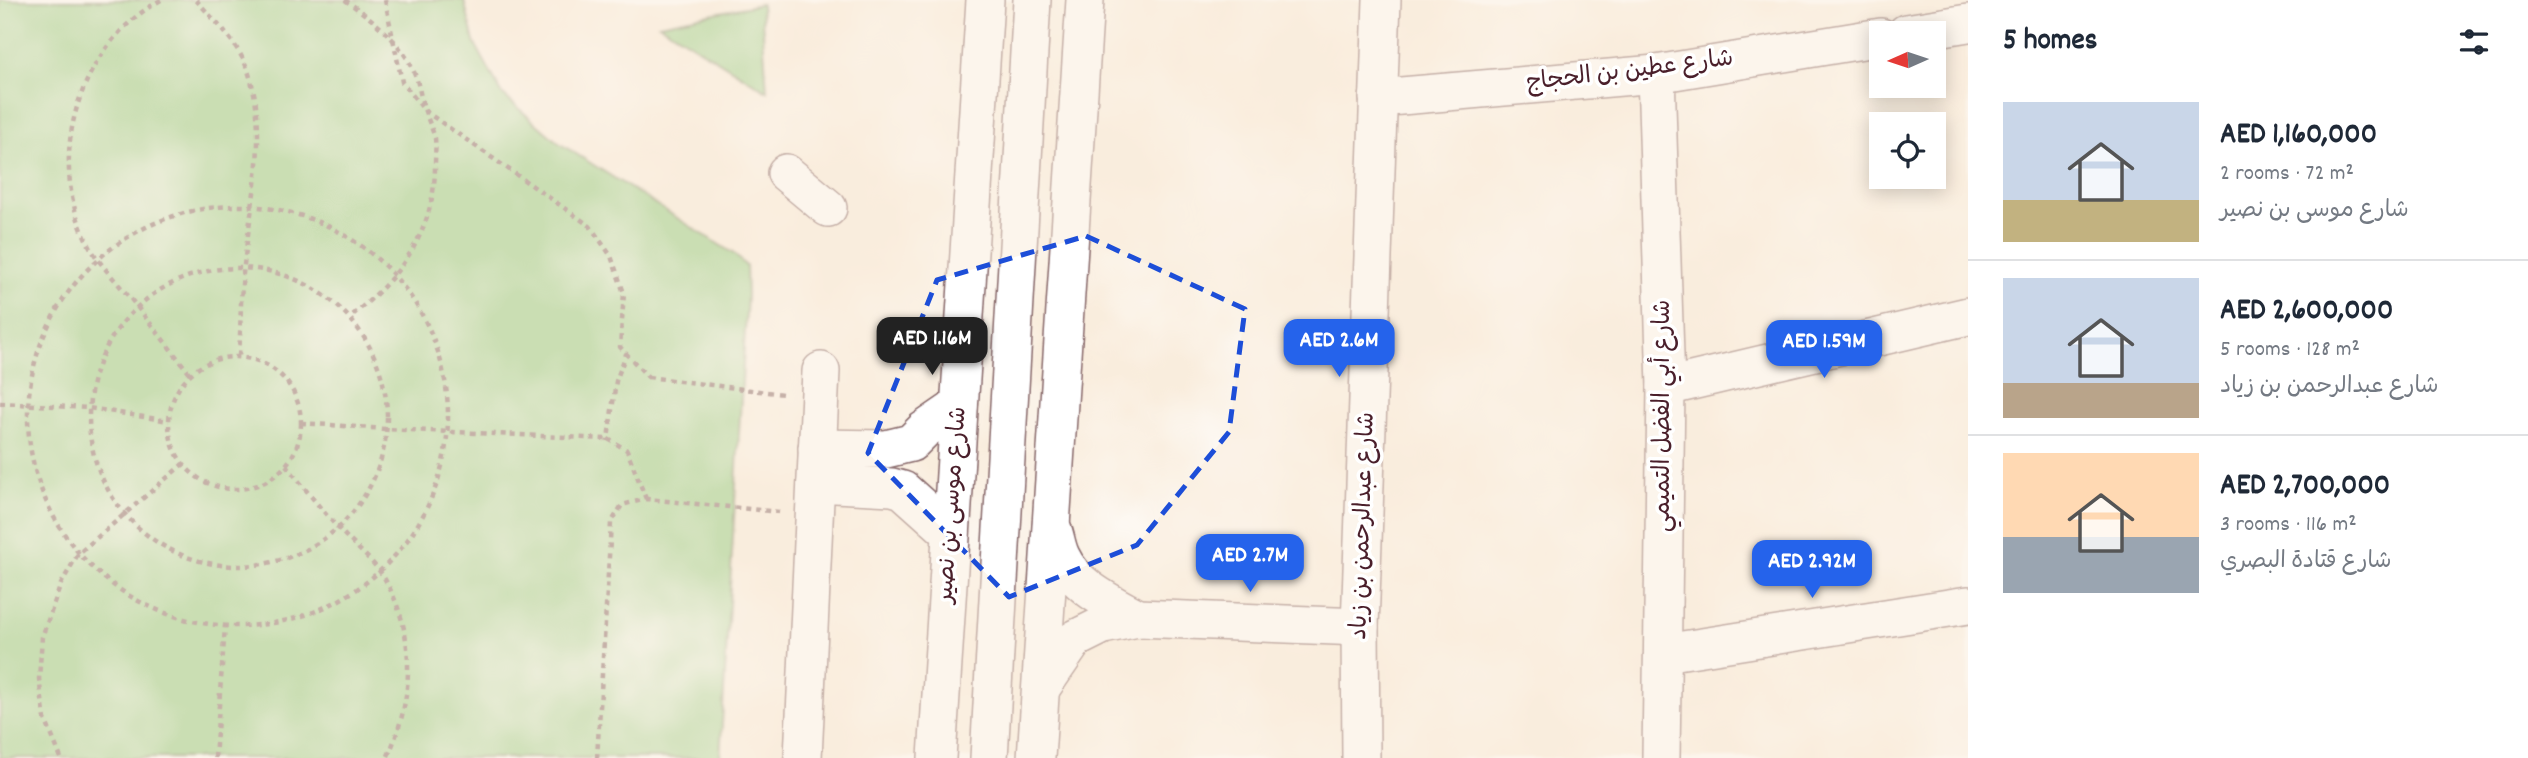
<!DOCTYPE html>
<meta charset="utf-8">
<style>
body{margin:0;font-family:Dekko,"Playpen Sans Arabic",sans-serif;background:#f2f2f3;color:#1f2937;height:100vh;display:flex;flex-direction:column;font-size:26px;white-space:nowrap}
*{box-sizing:border-box;margin:0}
p{font-size:23px;color:#747a83}
.icon{flex:none;width:38px;height:38px;fill:none;stroke:currentColor;stroke-width:2;stroke-linecap:round;stroke-linejoin:round}
.map{position:relative;flex:1;overflow:hidden}
.sheet{display:flex;flex-direction:column;background:#fff;width:560px}
.sheet>*{flex:none}
.needle{width:46px;rotate:267deg}
.fabs{position:absolute;left:1869px;top:21px;display:grid;gap:14px}
.fabs a{display:grid;place-items:center;width:77px;height:77px;border-radius:0px;background:#fff;box-shadow:0 4px 18px #0003;font-size:35px}
.price{position:absolute;translate:-50% -60px;padding:0 16px;border-radius:14px;background:#2563eb;color:#fff;font-size:23px;line-height:46px;filter:drop-shadow(0 2px 4px #0008)}
.price::after{content:'';position:absolute;left:50%;top:42px;width:21px;height:16px;margin-left:-10px;background:inherit;clip-path:polygon(0 0,100% 0,50% 100%)}
.price.on{background:#222;color:#fff}
ul{padding:0;list-style:none}
li{display:flex;align-items:center;gap:21px;height:175px;padding:0 35px}
li+li{border-top:2px solid #e0e1e3}
li span{display:grid;place-items:center;flex:none;width:196px;height:140px;border-radius:0px;color:#555}
li>.icon{margin-inline-start:auto}
span .icon{width:84px;height:84px;fill:#fffc;stroke-width:1}
li b{font-size:30px}
h2{display:flex;justify-content:space-between;align-items:center;height:84px;padding:0 35px;font-size:30px}
main{display:flex;flex:1;min-height:0}
.map>svg:first-child{display:block}
.green{fill:#91cc81;stroke:#6e7656;stroke-width:2}
.lines{fill:none;stroke-linecap:round;stroke-linejoin:round}
.minor-casing{stroke:#876769;stroke-width:40}
.path{stroke:#876769;stroke-width:4.5;stroke-dasharray:5 5;stroke-linecap:butt}
.minor{stroke:#fff;stroke-width:37}
.marked{fill:none;stroke:#1d4ed8;stroke-width:5;stroke-dasharray:14 9;stroke-linejoin:round}
.labels{text-anchor:middle;dominant-baseline:central;stroke-width:7;stroke-linejoin:round;paint-order:stroke}
.street-label{font-size:24px;fill:#4a1f2b;stroke:#fff}
</style>
<main>
<div class="map">
<svg width="1968" height="758" viewBox="0 0 1968 758">
<rect width="100%" height="100%" fill="#fff"/>
<filter id="ink" filterUnits="userSpaceOnUse"><feTurbulence type="fractalNoise" baseFrequency=".0143" numOctaves="2"/><feDisplacementMap in="SourceGraphic" scale="14" xChannelSelector="R" yChannelSelector="G"/><feConvolveMatrix kernelMatrix="1 2 1 2 8 2 1 2 1" color-interpolation-filters="sRGB"/></filter>
<filter id="wash" filterUnits="userSpaceOnUse"><feTurbulence type="fractalNoise" baseFrequency=".00686" numOctaves="4" result="noise"/><feDisplacementMap in="SourceGraphic" scale="28" xChannelSelector="R" yChannelSelector="G"/><feGaussianBlur stdDeviation="1.57" result="paint"/><feColorMatrix in="noise" values="0 0 0 0 0 0 0 0 0 0 0 0 0 0 0 0 0 1.4 0 .05"/><feComposite in="paint" operator="in"/></filter>
<g filter="url(#wash)">
<rect width="100%" height="100%" fill="#f9eddd"/>
<g class="green">
<path d="M 0,0 L 464,0 L 474,42 L 503,95 L 559,143 L 734,254 L 746,266 L 747,296 L 720,758 L 0,758 Z"/>
<path d="M 761,4 L 767,91 L 659,24 Z"/>
</g>
</g>
<g filter="url(#ink)">
<g class="lines">
<defs>
<g id="minor">
<path d="M 1906,33 L 1968,23"/>
<path d="M 1656,74 L 1666,387 L 1661,758"/>
<path d="M 1378,98 L 1656,74 L 1881,37"/>
<path d="M 786,173 L 828,208"/>
<path d="M 1666,387 L 1968,316"/>
<path d="M 817,448 L 886,449 L 911,443 L 924,430 L 959,406"/>
<path d="M 816,483 L 892,487 L 903,490 L 951,533"/>
<path d="M 1053,530 C 1056,538 1057,548 1061,556 C 1075,587 1111,603 1138,618"/>
<path d="M 1664,653 L 1968,605"/>
<path d="M 1042,687 L 1075,639 L 1103,625 L 1138,618 L 1360,627"/>
<path d="M 803,758 L 821,371"/>
<path d="M 937,758 L 985,0"/>
<path d="M 989,758 L 1032,0"/>
<path d="M 1036,758 L 1085,0"/>
<path d="M 1361,758 L 1360,627 L 1382,0"/>
</g>
</defs>
<use href="#minor" class="minor-casing"/>
<g class="path">
<path d="M 161,0 C 75,47 42,167 93,252 C 103,268 118,283 130,298 C 150,323 170,348 190,374"/>
<path d="M 196,0 C 214,20 237,42 247,68 C 270,131 251,202 244,265 C 240,295 241,326 239,356"/>
<path d="M 345,0 C 371,18 401,41 414,72 C 419,83 420,96 424,108 C 427,118 432,128 435,138 C 436,147 435,156 435,165 C 435,232 400,277 350,317"/>
<path d="M 385,0 L 402,82 L 425,111 L 590,226 L 611,256 L 624,293 L 620,347 L 649,378"/>
<circle cx="238" cy="416" r="210"/>
<circle cx="238" cy="417" r="149"/>
<path d="M 628,356 L 626,354 L 616,381 L 608,439 L 627,450 L 646,499"/>
<circle cx="235" cy="423" r="66"/>
<path d="M 648,377 L 783,394"/>
<path d="M 0,403 L 89,408 L 169,421"/>
<path d="M 301,423 L 386,429 L 608,439"/>
<path d="M 286,465 C 304,487 321,510 341,531 C 355,547 377,563 387,583 C 417,639 413,702 387,758"/>
<path d="M 61,758 L 45,719 L 39,679 L 42,637 L 61,584 L 78,554 L 183,464"/>
<path d="M 215,758 L 225,627"/>
<path d="M 597,758 L 611,523 L 622,505 L 646,499 L 780,512"/>
</g>
<use href="#minor" class="minor"/>
</g>
</g>
<path d="M0 0H1968V758H0ZM 1086,236 L 1245,309 L 1229,432 L 1137,545 L 1009,597 L 868,453 L 937,280 Z" fill="#f9eddd" fill-opacity=".55" fill-rule="evenodd"/>
<path class="marked" d="M 1086,236 L 1245,309 L 1229,432 L 1137,545 L 1009,597 L 868,453 L 937,280 Z"/>
<g class="labels">
<g class="street-label">
<text transform="translate(1630 72) rotate(-7)">شارع عطين بن الحجاج</text>
<text transform="translate(1664 416) rotate(-90)">شارع أبي الفضل التميمي</text>
<text transform="translate(953 505) rotate(-86)">شارع موسى بن نصير</text>
<text transform="translate(1364 526) rotate(-88)">شارع عبدالرحمن بن زياد</text>
</g>
</g>
</svg>
<div class="fabs">
<a><svg class="needle" viewBox="-14 -14 28 28"><path d="M0-13l5 13h-10z" fill="#e53935"/><path d="M0 13l5-13h-10z" fill="#747a83"/></svg></a>
<a><svg class="icon" aria-label="locate" viewBox="0 0 24 24"><circle cx="12" cy="12" r="6"/><path d="M12 2v4M12 18v4M2 12h4M18 12h4"/></svg></a>
</div>
<b class="price on" style="left:932px;top:377px">AED 1.16M</b>
<b class="price" style="left:1339px;top:379px">AED 2.6M</b>
<b class="price" style="left:1824px;top:380px">AED 1.59M</b>
<b class="price" style="left:1250px;top:594px">AED 2.7M</b>
<b class="price" style="left:1812px;top:600px">AED 2.92M</b>
</div>
<section class="sheet">
<h2>5 homes<svg class="icon" aria-label="filters" viewBox="0 0 24 24"><path d="M4 7h16M4 17h16"/><circle cx="9" cy="7" r="2"/><circle cx="15" cy="17" r="2"/></svg></h2>
<ul>
<li><span style="background:linear-gradient(#c9d6e8 70%,#c2b280 0)"><svg class="icon" aria-label="home" viewBox="0 0 24 24"><path d="M3 11l9-7 9 7M6 9v11h12V9"/></svg></span><div><b>AED 1,160,000</b><p>2 rooms · 72 m²</p><p>شارع موسى بن نصير</p></div></li>
<li><span style="background:linear-gradient(#c9d6e8 75%,#b9a48a 0)"><svg class="icon" aria-label="home" viewBox="0 0 24 24"><path d="M3 11l9-7 9 7M6 9v11h12V9"/></svg></span><div><b>AED 2,600,000</b><p>5 rooms · 128 m²</p><p>شارع عبدالرحمن بن زياد</p></div></li>
<li><span style="background:linear-gradient(#ffd9b3 60%,#9aa5b1 0)"><svg class="icon" aria-label="home" viewBox="0 0 24 24"><path d="M3 11l9-7 9 7M6 9v11h12V9"/></svg></span><div><b>AED 2,700,000</b><p>3 rooms · 116 m²</p><p>شارع قتادة البصري</p></div></li>
</ul>
</section>
</main>
